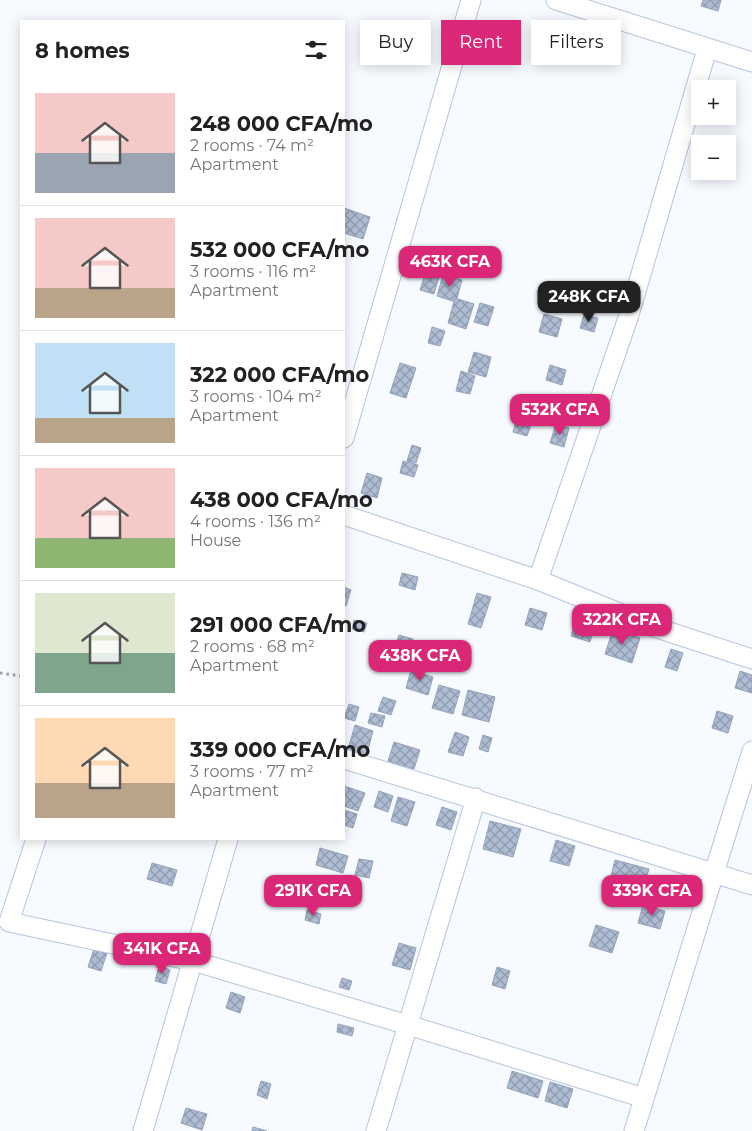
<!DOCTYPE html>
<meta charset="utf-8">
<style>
body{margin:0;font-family:Montserrat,sans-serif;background:#f6f6f6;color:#222;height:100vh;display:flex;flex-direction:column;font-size:19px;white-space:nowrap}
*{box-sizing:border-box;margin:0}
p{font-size:16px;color:#767676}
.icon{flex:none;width:28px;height:28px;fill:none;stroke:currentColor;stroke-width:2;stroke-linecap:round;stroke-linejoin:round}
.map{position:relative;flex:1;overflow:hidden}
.side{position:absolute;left:20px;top:20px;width:325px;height:820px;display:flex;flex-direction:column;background:#fff;border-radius:0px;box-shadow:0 2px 12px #0003}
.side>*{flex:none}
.hud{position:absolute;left:360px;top:20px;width:316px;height:45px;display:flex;gap:10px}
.tools{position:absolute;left:691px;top:80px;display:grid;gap:10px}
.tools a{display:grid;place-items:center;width:45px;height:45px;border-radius:0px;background:#fff;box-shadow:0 2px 12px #0003;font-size:25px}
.price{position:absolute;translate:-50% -42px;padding:0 11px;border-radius:10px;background:#db2777;color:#fff;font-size:16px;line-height:32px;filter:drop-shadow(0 1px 2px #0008)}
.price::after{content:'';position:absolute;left:50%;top:30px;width:15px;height:11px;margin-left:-8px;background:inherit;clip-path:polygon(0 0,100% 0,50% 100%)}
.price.current{background:#222;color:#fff}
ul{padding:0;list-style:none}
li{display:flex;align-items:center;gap:15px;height:125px;padding:0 15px}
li+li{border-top:1px solid #e0e0e0}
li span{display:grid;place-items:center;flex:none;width:140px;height:100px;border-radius:0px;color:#555}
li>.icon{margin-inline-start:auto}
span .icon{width:60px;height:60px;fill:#fffc;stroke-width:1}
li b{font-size:21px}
h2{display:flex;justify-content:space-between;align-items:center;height:60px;padding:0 15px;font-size:21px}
.pill{padding:0 18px;border-radius:0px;background:#fff;box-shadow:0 2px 12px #0003;font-size:18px;line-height:45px}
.pill.current{background:#db2777;color:#fff}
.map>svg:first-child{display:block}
.building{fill:url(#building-cross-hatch);stroke:#95a3b9}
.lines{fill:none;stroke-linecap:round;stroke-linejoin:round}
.street-casing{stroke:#b6c5dc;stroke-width:21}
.path{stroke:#9da1a8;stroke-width:3;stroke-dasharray:2.5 4;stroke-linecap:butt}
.street{stroke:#fff;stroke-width:19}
</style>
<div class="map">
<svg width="752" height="1131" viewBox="0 0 752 1131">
<defs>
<pattern id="building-cross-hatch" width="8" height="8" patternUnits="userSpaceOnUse" patternTransform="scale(1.25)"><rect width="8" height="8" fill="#aebdd3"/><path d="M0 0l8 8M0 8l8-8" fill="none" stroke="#8e9bad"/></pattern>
</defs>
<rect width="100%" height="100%" fill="#f7faff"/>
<g class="building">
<path d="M 703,0 L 721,0 L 718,11 L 701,6 Z"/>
<path d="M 344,208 L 370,217 L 363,239 L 344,233 Z"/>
<path d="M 427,268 L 440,273 L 434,294 L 420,290 Z"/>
<path d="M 443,275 L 462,280 L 456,302 L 437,296 Z"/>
<path d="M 455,298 L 474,304 L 466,329 L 448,323 Z"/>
<path d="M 480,303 L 494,307 L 488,326 L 474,322 Z"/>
<path d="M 544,314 L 562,319 L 557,337 L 539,332 Z"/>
<path d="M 584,315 L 598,318 L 594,332 L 580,328 Z"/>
<path d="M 432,327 L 445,331 L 440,346 L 428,343 Z"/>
<path d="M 474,352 L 491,357 L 486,377 L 468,372 Z"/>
<path d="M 400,363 L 416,368 L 406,398 L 390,393 Z"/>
<path d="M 550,365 L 566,370 L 562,385 L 546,380 Z"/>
<path d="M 461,371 L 475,376 L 470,394 L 456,391 Z"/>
<path d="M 518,414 L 533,419 L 527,436 L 513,432 Z"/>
<path d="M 556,424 L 569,428 L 564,447 L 550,443 Z"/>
<path d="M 412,445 L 421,448 L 416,463 L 407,461 Z"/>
<path d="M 403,461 L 418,465 L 414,477 L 400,473 Z"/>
<path d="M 367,473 L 382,478 L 377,498 L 361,493 Z"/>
<path d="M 402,573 L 418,577 L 415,590 L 399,585 Z"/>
<path d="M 344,587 L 351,590 L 346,606 L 344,605 Z"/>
<path d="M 477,593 L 491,597 L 481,628 L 468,624 Z"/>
<path d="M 530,608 L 547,613 L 542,630 L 525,625 Z"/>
<path d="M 576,619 L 595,625 L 590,642 L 571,636 Z"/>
<path d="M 354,620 L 367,623 L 364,632 L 352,629 Z"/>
<path d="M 613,629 L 640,638 L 632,663 L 605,654 Z"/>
<path d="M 399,635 L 413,639 L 409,653 L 394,649 Z"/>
<path d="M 671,649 L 683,653 L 677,671 L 665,667 Z"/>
<path d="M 411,670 L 433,677 L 428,695 L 406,688 Z"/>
<path d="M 740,671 L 752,675 L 752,693 L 735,688 Z"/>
<path d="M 439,685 L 460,691 L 453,714 L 432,708 Z"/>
<path d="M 468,690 L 495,697 L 489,722 L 462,715 Z"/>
<path d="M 383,697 L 396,701 L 391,715 L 378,711 Z"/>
<path d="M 349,704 L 359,707 L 355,721 L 344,718 Z"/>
<path d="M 717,711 L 733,716 L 728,733 L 712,728 Z"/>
<path d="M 371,713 L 385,716 L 382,727 L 368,723 Z"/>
<path d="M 355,725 L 373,731 L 367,754 L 348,749 Z"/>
<path d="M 455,732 L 469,737 L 463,756 L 448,752 Z"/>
<path d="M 483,735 L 492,738 L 488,752 L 479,749 Z"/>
<path d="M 394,742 L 420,750 L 414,769 L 388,761 Z"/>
<path d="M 344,786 L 365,793 L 358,811 L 344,806 Z"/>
<path d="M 379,791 L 393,796 L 388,812 L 374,807 Z"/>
<path d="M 398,797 L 415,802 L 407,826 L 391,821 Z"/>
<path d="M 442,807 L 457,812 L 451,830 L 436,825 Z"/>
<path d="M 344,810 L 357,814 L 353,828 L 344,825 Z"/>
<path d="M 490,821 L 521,829 L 513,857 L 483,849 Z"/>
<path d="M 556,840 L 575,846 L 569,866 L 550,861 Z"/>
<path d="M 320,848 L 348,856 L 343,873 L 316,865 Z"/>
<path d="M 359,859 L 373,861 L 369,878 L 355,875 Z"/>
<path d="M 615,860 L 649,869 L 644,885 L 611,876 Z"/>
<path d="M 152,863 L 177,870 L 172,886 L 147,879 Z"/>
<path d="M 643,905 L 665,911 L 660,929 L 638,923 Z"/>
<path d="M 307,910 L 321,914 L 319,924 L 305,920 Z"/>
<path d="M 596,925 L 619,932 L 612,953 L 589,946 Z"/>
<path d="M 399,943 L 416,948 L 410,970 L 392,965 Z"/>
<path d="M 94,949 L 107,953 L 101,971 L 88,967 Z"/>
<path d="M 159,966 L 170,970 L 166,984 L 155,981 Z"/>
<path d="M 497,967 L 510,971 L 505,989 L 492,985 Z"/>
<path d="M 342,978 L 352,981 L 349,990 L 339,987 Z"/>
<path d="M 231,992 L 245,997 L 240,1013 L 226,1008 Z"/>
<path d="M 338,1024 L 354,1028 L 352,1036 L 337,1032 Z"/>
<path d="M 512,1071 L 543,1081 L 538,1098 L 507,1088 Z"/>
<path d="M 261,1081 L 271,1084 L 267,1099 L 257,1095 Z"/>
<path d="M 550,1082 L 573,1089 L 567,1108 L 545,1101 Z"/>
<path d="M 186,1108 L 207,1114 L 202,1130 L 181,1123 Z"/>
<path d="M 253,1127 L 267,1131 L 252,1131 Z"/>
</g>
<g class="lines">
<defs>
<g id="street">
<path d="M 556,0 L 752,62"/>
<path d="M 344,438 L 471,0"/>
<path d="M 344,515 L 538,580 L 654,627 L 752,659"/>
<path d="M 538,580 L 629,315 L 707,49"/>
<path d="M 344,759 L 752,885"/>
<path d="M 36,839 L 9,922 L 193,961 L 408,1025 L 644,1098"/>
<path d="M 143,1131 L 228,839"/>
<path d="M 376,1131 L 476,798"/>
<path d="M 634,1131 L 752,751"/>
</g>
</defs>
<use href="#street" class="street-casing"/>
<path class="path" d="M 0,673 L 21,676"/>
<use href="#street" class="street"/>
</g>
</svg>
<div class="tools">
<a>+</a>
<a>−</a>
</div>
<b class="price" style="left:450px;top:288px">463K CFA</b>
<b class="price current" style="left:589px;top:323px">248K CFA</b>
<b class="price" style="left:560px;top:436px">532K CFA</b>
<b class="price" style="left:622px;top:646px">322K CFA</b>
<b class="price" style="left:420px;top:682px">438K CFA</b>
<b class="price" style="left:313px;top:917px">291K CFA</b>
<b class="price" style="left:652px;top:917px">339K CFA</b>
<b class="price" style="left:162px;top:975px">341K CFA</b>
<div class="hud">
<a class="pill">Buy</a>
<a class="pill current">Rent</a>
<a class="pill">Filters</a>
</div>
<section class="side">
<h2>8 homes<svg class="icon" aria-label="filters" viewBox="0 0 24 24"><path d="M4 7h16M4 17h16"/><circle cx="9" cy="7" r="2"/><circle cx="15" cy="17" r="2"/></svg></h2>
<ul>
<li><span style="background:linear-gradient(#f6c9c9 60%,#9aa5b1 0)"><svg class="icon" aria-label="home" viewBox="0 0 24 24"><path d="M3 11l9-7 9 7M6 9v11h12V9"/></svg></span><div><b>248 000 CFA/mo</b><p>2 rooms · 74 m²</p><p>Apartment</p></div></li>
<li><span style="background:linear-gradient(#f6c9c9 70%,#b9a48a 0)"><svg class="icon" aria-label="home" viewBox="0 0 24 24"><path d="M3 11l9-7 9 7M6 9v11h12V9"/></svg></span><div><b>532 000 CFA/mo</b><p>3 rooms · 116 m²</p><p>Apartment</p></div></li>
<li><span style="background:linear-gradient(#bfe0f5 75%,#b9a48a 0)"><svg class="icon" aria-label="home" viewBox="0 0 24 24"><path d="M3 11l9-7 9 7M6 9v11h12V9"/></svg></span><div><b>322 000 CFA/mo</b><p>3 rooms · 104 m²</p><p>Apartment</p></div></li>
<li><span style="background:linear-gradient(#f6c9c9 70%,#8fb573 0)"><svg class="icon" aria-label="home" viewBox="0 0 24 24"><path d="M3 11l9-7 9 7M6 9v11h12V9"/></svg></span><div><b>438 000 CFA/mo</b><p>4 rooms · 136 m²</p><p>House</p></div></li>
<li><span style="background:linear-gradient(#dfe7d0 60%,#7fa58c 0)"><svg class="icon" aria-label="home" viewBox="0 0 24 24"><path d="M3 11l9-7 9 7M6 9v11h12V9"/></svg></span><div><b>291 000 CFA/mo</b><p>2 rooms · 68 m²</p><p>Apartment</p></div></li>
<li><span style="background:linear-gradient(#ffd9b3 65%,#b9a48a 0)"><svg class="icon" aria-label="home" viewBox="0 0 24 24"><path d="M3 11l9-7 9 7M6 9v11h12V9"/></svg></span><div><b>339 000 CFA/mo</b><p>3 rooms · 77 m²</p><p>Apartment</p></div></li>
</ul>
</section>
</div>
